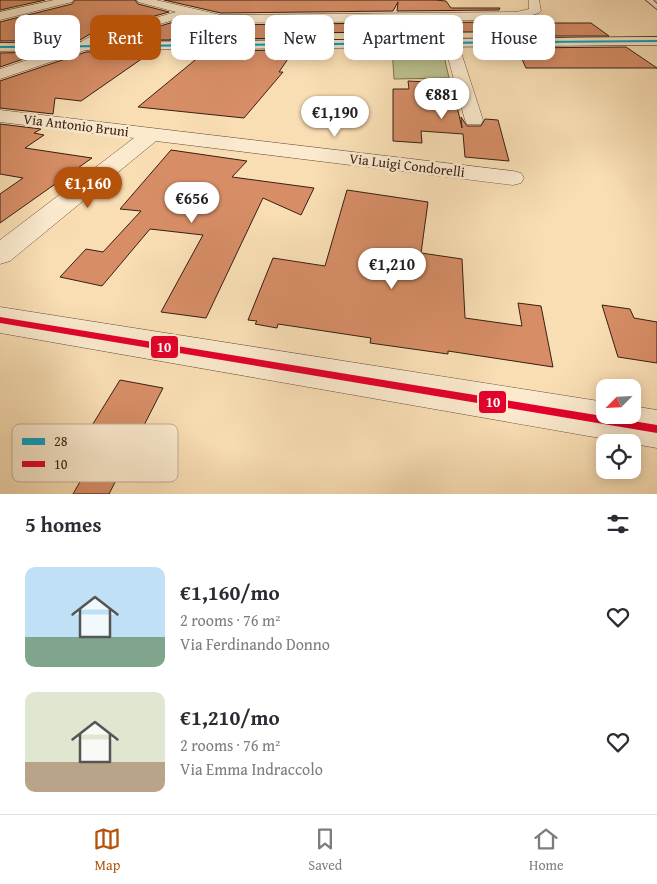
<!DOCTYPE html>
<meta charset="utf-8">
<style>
body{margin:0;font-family:"Gentium Book Plus",serif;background:#f7f7f7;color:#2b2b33;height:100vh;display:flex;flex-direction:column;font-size:19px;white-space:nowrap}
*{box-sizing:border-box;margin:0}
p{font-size:16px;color:#7c7c81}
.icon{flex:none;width:28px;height:28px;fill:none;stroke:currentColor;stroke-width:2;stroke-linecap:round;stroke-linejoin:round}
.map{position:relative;height:494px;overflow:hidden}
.details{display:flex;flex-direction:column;background:#fff;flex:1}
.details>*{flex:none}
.guide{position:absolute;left:15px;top:15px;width:628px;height:45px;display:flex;gap:10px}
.needle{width:32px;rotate:246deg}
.fabs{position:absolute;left:596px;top:379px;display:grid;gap:10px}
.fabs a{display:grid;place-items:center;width:45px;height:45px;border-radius:10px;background:#fff;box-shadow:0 2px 12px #0003;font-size:25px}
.price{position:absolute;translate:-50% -42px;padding:0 11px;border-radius:18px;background:#fff;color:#222;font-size:16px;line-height:32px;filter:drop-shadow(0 1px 2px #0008)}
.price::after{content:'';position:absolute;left:50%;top:30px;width:15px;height:11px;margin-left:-8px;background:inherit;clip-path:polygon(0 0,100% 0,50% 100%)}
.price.on{background:#b45309;color:#fff}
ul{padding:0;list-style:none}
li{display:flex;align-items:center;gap:15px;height:125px;padding:0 25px}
li span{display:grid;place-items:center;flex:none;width:140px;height:100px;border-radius:10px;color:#555}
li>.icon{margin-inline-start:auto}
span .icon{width:60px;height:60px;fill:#fffc;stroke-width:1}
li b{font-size:21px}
h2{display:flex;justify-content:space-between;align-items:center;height:60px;padding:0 25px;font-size:21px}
.tag{padding:0 18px;border-radius:10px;background:#fff;box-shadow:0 2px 12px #0003;font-size:18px;line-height:45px}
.tag.on{background:#b45309;color:#fff}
.dock{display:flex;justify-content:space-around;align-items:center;height:70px;border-top:1px solid #e1e1e2;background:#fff;font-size:14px;color:#7c7c81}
.dock a{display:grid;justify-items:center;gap:2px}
.dock .on{color:#b45309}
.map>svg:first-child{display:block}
.green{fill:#bcc18e;stroke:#7a7051}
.building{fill:#d78e67;stroke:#371e14}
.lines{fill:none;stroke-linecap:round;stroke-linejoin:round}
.lane-casing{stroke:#684e3c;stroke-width:2}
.street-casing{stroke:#684e3c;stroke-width:1}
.secondary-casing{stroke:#371e14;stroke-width:1}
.lane{fill:#fbeace;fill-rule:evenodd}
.street{fill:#fbeace;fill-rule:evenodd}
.secondary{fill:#fbeace;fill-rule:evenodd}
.bus-1-casing{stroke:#fbeace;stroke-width:4}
.bus-2-casing{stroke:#fbeace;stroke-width:4}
.bus-1{fill:#03a2c5;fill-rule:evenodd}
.bus-2{fill:#e4002b;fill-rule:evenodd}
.labels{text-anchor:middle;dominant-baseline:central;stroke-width:5;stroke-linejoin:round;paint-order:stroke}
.far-street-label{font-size:14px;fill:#371e14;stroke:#fbeace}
.key{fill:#fbeace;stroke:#c0ad96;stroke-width:1}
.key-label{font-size:14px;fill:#371e14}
.line-badge{stroke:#fbeace;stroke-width:2}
.badge-label{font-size:14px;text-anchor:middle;font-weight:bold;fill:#fff}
</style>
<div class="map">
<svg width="657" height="494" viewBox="0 0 657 494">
<rect width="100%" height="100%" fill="#f9deb4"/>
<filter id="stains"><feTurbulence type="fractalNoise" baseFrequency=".004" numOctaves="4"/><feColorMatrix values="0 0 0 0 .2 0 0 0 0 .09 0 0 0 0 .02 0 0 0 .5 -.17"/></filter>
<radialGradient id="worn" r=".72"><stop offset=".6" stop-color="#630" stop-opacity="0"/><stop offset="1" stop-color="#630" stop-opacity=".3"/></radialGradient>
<path class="green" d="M 392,47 L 442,47 L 449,78 L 394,79 Z"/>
<g class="building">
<path d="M 0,0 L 45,0 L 0,10 Z"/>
<path d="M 75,0 L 135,0 L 138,4 L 169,12 L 90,34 L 80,40 L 0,41 L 0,22 L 72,4 Z"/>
<path d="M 164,0 L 435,0 L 446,1 L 451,8 L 500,8 L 499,10 L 397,11 L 398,2 L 393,11 L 221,13 Z"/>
<path d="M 190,17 L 200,19 L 170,40 L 114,40 Z"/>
<path d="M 205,21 L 221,25 L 387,23 L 383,32 L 306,33 L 303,38 L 219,39 Z"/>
<path d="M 496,22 L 494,32 L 394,32 L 395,23 Z"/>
<path d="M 506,23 L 591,23 L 609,36 L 512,36 Z"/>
<path d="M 626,47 L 657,68 L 526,68 L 517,48 Z"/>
<path d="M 294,50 L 279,72 L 283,72 L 244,118 L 138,107 L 206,51 Z"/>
<path d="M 153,51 L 81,101 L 55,98 L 53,114 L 0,108 L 0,81 L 86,52 Z"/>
<path d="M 44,52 L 0,67 L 0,53 Z"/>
<path d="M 408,81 L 447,83 L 449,94 L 454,94 L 462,128 L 461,117 L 467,126 L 481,126 L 485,119 L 498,120 L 509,161 L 465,157 L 463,134 L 421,131 L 422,143 L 393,141 L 393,89 L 409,89 Z"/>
<path d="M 0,124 L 41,129 L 34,133 L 44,135 L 25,148 L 92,158 L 0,223 L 0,194 L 23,178 L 0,174 Z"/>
<path d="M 171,150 L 247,161 L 232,177 L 314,188 L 301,215 L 263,198 L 206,318 L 161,312 L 203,235 L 150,229 L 102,286 L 60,277 L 86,249 L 103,252 L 141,211 L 120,209 Z"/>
<path d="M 347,190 L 428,202 L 421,253 L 462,259 L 465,318 L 522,326 L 518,303 L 541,306 L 553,367 L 448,351 L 448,354 L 370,343 L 371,338 L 278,324 L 277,328 L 255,324 L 257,321 L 248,320 L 273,258 L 325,266 Z"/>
<path d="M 602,305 L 630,309 L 634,318 L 657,322 L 657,363 L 618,357 Z"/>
<path d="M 120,380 L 163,388 L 109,494 L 73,494 L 89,466 L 70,461 Z"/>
</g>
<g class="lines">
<defs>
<path id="lane" d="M 646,0 L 653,0 L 657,4 L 657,9 Z"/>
<g id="street">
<path d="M 54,0 L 73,0 L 72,2 L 0,20 L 0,12 Z"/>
<path d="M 137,0 L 156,0 L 221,15 L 516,12 L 529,9 L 529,0 L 539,0 L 541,11 L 539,13 L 516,20 L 221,23 L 190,15 L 101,42 L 89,49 L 0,79 L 0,69 L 79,43 L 91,36 L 176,12 L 138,2 Z"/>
<path d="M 451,39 L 458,43 L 483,120 L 481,124 L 467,124 L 465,120 L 444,43 Z"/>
<path d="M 0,110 L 513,171 L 521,173 L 524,178 L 521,183 L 513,185 L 156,141 L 10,261 L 0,264 L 0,240 L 134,138 L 0,122 Z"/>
<path d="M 0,307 L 605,402 L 605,415 L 632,415 L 632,406 L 657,410 L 657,448 L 0,333 Z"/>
</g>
<path id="secondary" d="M 657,37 L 657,45 L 0,51 L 0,43 Z"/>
</defs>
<use href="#lane" class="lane-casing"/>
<use href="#street" class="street-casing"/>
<use href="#secondary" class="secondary-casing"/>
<use href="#lane" class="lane"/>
<use href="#street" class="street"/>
<use href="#secondary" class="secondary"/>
<defs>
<path id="bus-1" d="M 657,40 L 657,42 L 0,48 L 0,46 Z"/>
<path id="bus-2" d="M 0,317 L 657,425 L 657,433 L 0,323 Z"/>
</defs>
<use href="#bus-1" class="bus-1-casing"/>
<use href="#bus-2" class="bus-2-casing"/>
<use href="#bus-1" class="bus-1"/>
<use href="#bus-2" class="bus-2"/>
</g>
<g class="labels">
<g class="far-street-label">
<text transform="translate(76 125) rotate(7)">Via Antonio Bruni</text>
<text transform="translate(407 165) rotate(7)">Via Luigi Condorelli</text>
</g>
</g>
<rect x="12" y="424" width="166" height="58" rx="8" class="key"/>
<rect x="22" y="438" width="23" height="7" fill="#03a2c5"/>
<rect x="22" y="461" width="23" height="6" fill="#e4002b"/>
<g class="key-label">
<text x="54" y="446">28</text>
<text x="54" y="469">10</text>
</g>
<g class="line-badge">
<rect x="150" y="335" width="29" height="24" rx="5" fill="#e4002b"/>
<rect x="478" y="390" width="29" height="24" rx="5" fill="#e4002b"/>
</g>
<g class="badge-label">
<text x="164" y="352">10</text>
<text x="493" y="407">10</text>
</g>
<rect width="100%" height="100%" filter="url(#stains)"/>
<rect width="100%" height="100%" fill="url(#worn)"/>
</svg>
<div class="fabs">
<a><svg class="needle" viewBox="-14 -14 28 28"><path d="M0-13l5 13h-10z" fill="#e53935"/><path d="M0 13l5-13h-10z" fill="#7c7c81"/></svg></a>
<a><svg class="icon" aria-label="locate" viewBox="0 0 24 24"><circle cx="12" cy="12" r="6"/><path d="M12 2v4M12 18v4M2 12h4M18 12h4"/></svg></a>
</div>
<b class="price" style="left:442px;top:120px">€881</b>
<b class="price" style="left:335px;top:138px">€1,190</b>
<b class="price on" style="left:88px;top:209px">€1,160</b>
<b class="price" style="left:192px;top:224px">€656</b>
<b class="price" style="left:392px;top:290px">€1,210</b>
<div class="guide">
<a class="tag">Buy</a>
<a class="tag on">Rent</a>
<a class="tag">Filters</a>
<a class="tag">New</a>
<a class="tag">Apartment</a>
<a class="tag">House</a>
</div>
</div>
<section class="details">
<h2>5 homes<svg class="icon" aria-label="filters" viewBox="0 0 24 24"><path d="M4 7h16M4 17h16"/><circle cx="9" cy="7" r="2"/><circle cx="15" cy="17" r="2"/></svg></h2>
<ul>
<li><span style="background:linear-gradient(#bfe0f5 70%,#7fa58c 0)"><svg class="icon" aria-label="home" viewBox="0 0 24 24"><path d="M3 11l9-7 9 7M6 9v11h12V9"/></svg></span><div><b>€1,160/mo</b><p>2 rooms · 76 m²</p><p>Via Ferdinando Donno</p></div><svg class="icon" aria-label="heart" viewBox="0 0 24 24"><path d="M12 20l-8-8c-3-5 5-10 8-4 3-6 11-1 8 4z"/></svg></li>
<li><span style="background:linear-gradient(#dfe7d0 70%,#b9a48a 0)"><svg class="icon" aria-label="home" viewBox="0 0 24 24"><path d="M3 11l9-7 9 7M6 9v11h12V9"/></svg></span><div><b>€1,210/mo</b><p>2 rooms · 76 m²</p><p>Via Emma Indraccolo</p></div><svg class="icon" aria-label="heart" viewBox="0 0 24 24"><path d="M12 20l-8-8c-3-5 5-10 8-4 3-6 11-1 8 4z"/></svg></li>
</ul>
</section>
<nav class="dock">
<a class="on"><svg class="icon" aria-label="map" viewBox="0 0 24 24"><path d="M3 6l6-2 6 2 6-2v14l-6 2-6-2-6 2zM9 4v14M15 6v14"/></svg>Map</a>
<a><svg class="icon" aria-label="saved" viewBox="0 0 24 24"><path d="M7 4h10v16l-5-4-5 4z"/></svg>Saved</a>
<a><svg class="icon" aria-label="home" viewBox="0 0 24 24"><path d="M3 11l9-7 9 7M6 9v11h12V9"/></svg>Home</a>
</nav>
